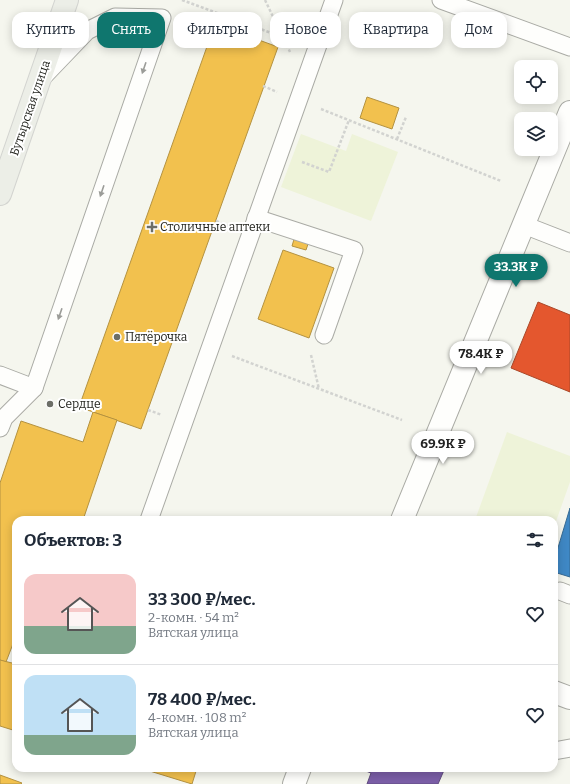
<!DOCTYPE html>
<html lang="ru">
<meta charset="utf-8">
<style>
body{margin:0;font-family:Bitter,serif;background:#f6f6f7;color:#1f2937;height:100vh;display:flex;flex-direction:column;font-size:15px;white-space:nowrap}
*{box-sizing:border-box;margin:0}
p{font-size:13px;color:#747a83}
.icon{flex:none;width:22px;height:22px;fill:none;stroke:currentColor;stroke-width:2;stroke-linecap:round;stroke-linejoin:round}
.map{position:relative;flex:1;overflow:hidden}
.panel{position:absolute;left:12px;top:516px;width:546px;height:256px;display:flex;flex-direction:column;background:#fff;border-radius:12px;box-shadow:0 2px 10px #0003}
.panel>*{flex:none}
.hud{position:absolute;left:12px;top:12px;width:546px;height:36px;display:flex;gap:8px}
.buttons{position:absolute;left:514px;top:60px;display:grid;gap:8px}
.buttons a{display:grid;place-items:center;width:44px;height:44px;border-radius:8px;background:#fff;box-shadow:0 2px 10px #0003;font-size:20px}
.price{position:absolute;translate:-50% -34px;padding:0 9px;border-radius:14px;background:#fff;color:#222;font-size:13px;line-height:26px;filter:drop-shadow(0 1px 2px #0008)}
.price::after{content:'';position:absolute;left:50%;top:24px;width:12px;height:9px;margin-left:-6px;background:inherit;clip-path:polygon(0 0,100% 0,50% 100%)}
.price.active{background:#0f766e;color:#fff}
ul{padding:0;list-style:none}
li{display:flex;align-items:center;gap:12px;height:100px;padding:0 12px}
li+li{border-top:1px solid #e0e1e3}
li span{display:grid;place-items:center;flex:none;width:112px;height:80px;border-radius:12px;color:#555}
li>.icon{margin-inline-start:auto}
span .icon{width:48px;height:48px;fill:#fffc;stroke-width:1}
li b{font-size:17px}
h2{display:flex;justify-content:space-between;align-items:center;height:48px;padding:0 12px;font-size:17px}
.chip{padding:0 14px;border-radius:12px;background:#fff;box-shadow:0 2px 10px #0003;font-size:14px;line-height:36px}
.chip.active{background:#0f766e;color:#fff}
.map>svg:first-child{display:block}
.green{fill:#eef3d9}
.homes{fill:#f2c14e;stroke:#b49240}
.shops{fill:#e4572e;stroke:#aa4829}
.offices{fill:#7b5ea7;stroke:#614d7e}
.schools{fill:#3f88c5;stroke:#376a93}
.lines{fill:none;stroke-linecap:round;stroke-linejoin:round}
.lane-casing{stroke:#aaaba5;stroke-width:19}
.street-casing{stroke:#aaaba5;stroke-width:24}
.secondary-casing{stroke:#aaaba5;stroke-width:24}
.primary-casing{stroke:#d3d4d0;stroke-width:24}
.path{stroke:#d2d3d0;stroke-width:2.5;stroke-dasharray:3 2;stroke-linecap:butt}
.lane{stroke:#fefefc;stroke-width:17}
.street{stroke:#fefefc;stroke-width:22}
.secondary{stroke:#fefefc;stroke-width:22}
.primary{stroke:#eceee7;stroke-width:22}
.oneway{fill:#9b9c98}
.poi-dot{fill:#6c6e67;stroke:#fff;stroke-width:1.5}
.labels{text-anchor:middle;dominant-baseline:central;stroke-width:4;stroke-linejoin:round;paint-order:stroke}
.street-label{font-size:12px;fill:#23241e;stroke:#fff}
.poi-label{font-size:12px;fill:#23241e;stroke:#fff;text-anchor:start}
</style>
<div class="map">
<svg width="570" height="784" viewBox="0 0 570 784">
<rect width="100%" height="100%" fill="#f5f6ee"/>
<g class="green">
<path d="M 301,134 L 346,151 L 352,134 L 398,152 L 371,221 L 281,187 Z"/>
<path d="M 507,432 L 570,456 L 570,482 L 554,527 L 554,520 L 475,520 Z"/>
</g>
<g class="homes">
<path d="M 215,24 L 278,47 L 141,429 L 79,407 Z"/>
<path d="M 367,97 L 399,108 L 392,129 L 360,118 Z"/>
<path d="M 295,236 L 309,241 L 306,250 L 292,246 Z"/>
<path d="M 283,250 L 334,268 L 309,338 L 258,319 Z"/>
<path d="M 93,412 L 117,420 L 83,520 L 16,520 L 16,636 L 6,662 L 0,660 L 0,483 L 21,421 L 83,442 Z"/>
<path d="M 0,660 L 16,664 L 16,731 L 0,726 Z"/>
<path d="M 140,768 L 197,768 L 192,784 Z"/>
<path d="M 0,775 L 22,783 L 21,784 L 0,784 Z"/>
</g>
<path class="shops" d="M 538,302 L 570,315 L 570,392 L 511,368 Z"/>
<path class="offices" d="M 358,768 L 445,768 L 438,784 L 367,784 L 371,773 Z"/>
<path class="schools" d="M 570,508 L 570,577 L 554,572 L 554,561 Z"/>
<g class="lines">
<defs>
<g id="lane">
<path d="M 441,0 L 570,47"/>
<path d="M 256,218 L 354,250 L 324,335"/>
<path d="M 524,225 L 570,243"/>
<path d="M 0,375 L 34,388"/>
<path d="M 0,428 L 4,418 L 34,388 L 162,18 L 115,17 L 87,31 L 41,79"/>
<path d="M 149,520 L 334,0"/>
<path d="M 560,591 L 570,595"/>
<path d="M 554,751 L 570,748"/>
</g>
<path id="street" d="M 554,692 L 570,698"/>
<g id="secondary">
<path d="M 402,520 L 570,112"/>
<path d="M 294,784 L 300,768"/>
</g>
<path id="primary" d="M 0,194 L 67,0"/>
</defs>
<use href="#lane" class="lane-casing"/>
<use href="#street" class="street-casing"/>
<use href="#secondary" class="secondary-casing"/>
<use href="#primary" class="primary-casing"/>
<g class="path">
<path d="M 182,0 L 282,37"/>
<path d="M 265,0 L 290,52"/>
<path d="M 263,86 L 277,92"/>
<path d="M 321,109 L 501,181"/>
<path d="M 397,139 L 406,117"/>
<path d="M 302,162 L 329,172 L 349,120"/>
<path d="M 216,221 L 228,226"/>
<path d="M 175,335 L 188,340"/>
<path d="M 311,355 L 319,389"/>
<path d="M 232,356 L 402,420"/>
<path d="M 148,410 L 162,415"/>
</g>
<use href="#lane" class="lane"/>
<use href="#street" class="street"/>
<use href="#secondary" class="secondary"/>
<use href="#primary" class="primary"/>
</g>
<defs><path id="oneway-solid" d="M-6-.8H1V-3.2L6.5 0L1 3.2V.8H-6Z"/></defs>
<g class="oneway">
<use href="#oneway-solid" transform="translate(144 68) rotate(109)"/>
<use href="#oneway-solid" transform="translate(102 191) rotate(109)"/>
<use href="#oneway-solid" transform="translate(60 314) rotate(109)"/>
</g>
<g class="poi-dot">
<path d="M150 221h4v4h4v4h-4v4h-4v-4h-4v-4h4z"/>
<circle cx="117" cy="337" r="4"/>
<circle cx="50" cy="404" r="4"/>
</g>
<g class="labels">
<g class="street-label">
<text transform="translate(30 108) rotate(-71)">Бутырская улица</text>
</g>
<g class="poi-label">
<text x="160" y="227">Столичные аптеки</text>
<text x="125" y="337">Пятёрочка</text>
<text x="58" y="404">Сердце</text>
</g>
</g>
</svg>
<div class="buttons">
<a><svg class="icon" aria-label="locate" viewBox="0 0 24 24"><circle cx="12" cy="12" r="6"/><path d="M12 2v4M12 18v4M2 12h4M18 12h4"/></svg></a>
<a><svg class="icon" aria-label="layers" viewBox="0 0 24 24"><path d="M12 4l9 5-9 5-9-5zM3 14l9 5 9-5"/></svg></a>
</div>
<b class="price active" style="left:516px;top:288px">33.3K ₽</b>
<b class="price" style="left:481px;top:375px">78.4K ₽</b>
<b class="price" style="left:443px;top:465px">69.9K ₽</b>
<div class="hud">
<a class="chip">Купить</a>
<a class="chip active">Снять</a>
<a class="chip">Фильтры</a>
<a class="chip">Новое</a>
<a class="chip">Квартира</a>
<a class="chip">Дом</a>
</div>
<section class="panel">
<h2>Объектов: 3<svg class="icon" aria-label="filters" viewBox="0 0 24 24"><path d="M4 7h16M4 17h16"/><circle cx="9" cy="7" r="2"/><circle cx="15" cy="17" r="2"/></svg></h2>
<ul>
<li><span style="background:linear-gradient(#f6c9c9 65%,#7fa58c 0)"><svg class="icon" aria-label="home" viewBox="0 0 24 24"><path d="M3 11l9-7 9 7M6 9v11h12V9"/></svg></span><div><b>33 300 ₽/мес.</b><p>2-комн. · 54 m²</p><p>Вятская улица</p></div><svg class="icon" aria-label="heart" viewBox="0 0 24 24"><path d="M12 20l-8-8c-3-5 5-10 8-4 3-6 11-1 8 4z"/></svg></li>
<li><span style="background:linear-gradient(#bfe0f5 75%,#7fa58c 0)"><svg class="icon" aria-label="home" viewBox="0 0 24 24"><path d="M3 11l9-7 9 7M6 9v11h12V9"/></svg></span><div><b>78 400 ₽/мес.</b><p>4-комн. · 108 m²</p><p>Вятская улица</p></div><svg class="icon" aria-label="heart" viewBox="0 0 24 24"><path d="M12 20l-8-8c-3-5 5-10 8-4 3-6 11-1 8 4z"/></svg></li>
</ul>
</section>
</div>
